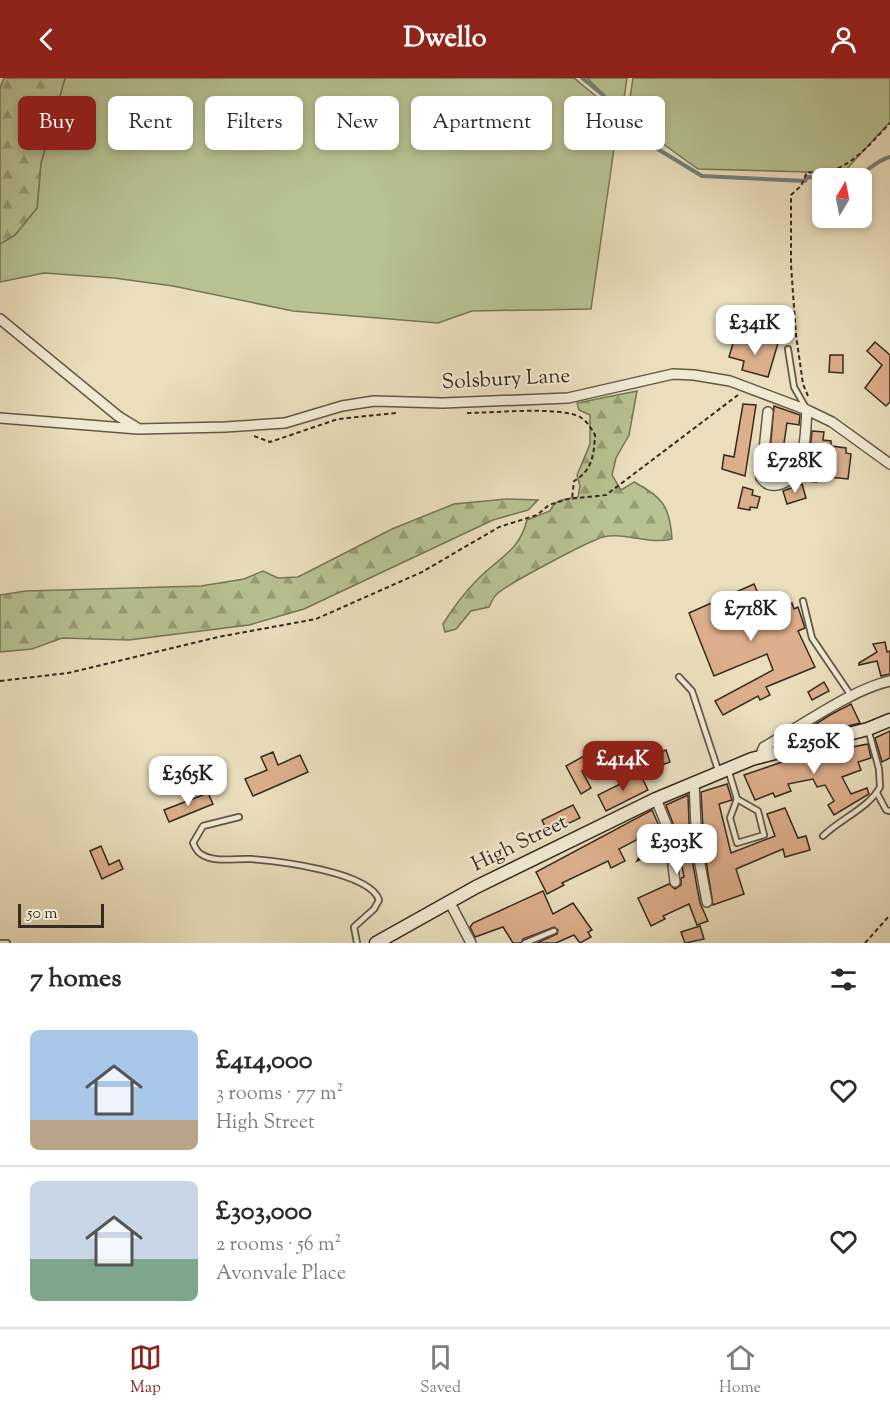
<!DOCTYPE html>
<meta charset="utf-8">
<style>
body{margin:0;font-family:"Sorts Mill Goudy",serif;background:#f2f2f3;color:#2b2b33;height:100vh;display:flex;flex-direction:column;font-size:22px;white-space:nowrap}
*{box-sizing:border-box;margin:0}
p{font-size:20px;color:#7c7c81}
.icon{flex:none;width:33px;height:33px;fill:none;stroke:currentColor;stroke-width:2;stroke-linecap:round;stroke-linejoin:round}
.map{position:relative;height:865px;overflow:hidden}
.drawer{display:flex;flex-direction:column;background:#fff;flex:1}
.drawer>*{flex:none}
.top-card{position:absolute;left:18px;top:18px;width:855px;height:54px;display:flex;gap:12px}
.needle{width:39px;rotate:10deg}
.fabs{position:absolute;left:812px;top:90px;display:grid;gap:12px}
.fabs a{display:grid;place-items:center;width:60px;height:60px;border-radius:9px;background:#fff;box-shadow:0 3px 9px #0003;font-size:30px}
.scale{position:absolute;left:18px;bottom:15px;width:86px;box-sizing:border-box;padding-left:6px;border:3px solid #352b21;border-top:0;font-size:16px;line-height:21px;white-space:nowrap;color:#352b21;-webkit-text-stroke:4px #f1ead3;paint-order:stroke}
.price{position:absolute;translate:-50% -51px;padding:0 14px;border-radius:12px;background:#fff;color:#222;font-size:20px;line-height:39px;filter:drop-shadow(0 2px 3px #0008)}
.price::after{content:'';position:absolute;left:50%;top:36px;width:18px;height:14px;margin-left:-9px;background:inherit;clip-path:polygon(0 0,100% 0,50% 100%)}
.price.selected{background:#8f2418;color:#fff}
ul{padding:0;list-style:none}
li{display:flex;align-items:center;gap:18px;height:150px;padding:0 30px}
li+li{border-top:2px solid #e1e1e2}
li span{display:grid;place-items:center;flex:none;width:168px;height:120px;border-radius:9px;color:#555}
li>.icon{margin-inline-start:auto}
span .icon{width:72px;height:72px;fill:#fffc;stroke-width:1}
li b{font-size:26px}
h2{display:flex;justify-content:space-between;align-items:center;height:72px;padding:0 30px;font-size:26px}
.tag{padding:0 21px;border-radius:9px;background:#fff;box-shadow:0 3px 9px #0003;font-size:21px;line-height:54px}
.tag.selected{background:#8f2418;color:#fff}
header{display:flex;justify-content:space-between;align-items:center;height:78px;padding:0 30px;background:#8f2418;color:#fff;font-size:27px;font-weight:700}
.dock{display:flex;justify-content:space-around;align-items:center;height:84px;border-top:2px solid #e1e1e2;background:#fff;font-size:16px;color:#7c7c81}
.dock a{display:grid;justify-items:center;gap:3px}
.dock .selected{color:#8f2418}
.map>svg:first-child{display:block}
.green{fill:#b7c191;stroke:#767659;stroke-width:1.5}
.forest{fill:url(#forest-firs);stroke:#767659;stroke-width:1.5}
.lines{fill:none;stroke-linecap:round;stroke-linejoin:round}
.stream{stroke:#71817b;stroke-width:4}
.building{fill:#ddae8b;stroke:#352b21;stroke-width:1.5}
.lane-casing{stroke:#625848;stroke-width:8}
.street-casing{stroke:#625848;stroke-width:12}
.secondary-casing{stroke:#352b21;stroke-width:15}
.path{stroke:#352b21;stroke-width:2;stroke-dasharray:4.5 3;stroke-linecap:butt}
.lane{stroke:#f1ead3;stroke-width:4.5}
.street{stroke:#f1ead3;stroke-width:9}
.secondary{stroke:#f1ead3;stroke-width:12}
.labels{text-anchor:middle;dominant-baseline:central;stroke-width:4.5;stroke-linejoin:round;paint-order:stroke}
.street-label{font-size:21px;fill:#352b21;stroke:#f1ead3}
</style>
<header><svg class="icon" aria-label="back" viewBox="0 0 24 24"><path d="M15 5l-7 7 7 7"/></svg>Dwello<svg class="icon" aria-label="person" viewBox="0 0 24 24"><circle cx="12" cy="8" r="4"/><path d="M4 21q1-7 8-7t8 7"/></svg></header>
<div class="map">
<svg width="890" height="865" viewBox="0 0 890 865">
<defs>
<pattern id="forest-firs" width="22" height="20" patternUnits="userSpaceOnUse" patternTransform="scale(1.5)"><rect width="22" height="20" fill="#b7c191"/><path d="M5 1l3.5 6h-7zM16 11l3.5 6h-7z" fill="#969d76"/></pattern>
</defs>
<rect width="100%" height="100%" fill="#eadebc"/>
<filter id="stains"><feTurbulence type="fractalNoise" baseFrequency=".00333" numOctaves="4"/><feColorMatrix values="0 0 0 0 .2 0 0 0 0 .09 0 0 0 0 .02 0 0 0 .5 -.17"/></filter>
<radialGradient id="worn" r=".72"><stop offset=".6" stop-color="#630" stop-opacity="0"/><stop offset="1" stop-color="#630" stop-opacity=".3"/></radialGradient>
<g class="green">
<path d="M 65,0 L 574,0 L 597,19 L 618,43 L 591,231 L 472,233 L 438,245 L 293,233 L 173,208 L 114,200 L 44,195 L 0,204 L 0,166 L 15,157 L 37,130 L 41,85 Z"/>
<path d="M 587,0 L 627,0 L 622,34 Z"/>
<path d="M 633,0 L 890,0 L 890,44 L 843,95 L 698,91 L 627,40 Z"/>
</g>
<g class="forest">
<path d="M 4,0 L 65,0 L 41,85 L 37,130 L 15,157 L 0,166 L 0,10 Z"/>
<path d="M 637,313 L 629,357 L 616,380 L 612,397 L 621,412 L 634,404 C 663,419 670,429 672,461 C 649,467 626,454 603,459 C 589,463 505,507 496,517 C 493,520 491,525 489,529 L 471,533 L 456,551 L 445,554 L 443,546 C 453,530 464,515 477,502 C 499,479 519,474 527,442 L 550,433 C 557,419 565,422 578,419 L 580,408 L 577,397 L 590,366 L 590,337 L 579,332 L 577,325 Z"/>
<path d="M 507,421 L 538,422 L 528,432 L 493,442 L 304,531 L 249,547 L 129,562 L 62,560 L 32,571 L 0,574 L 0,517 L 26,513 L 201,508 L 244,501 L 263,493 L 278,500 L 298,499 L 392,451 L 454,426 Z"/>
</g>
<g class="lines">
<g class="stream">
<path d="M 582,0 L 602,16 L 633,56 L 702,98 L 805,103 L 807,99 L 851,100"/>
<path d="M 853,100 C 867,95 875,83 890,79"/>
</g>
</g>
<g class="building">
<path d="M 756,259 L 778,265 L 768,299 L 742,292 L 744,283 L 729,279 L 734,262 L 754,267 Z"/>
<path d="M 875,264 L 890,277 L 890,324 L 886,328 L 865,310 L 882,287 L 867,273 Z"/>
<path d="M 830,277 L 843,277 L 843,295 L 829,294 Z"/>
<path d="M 743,326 L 756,327 L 745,398 L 722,391 L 724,377 L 734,379 Z"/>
<path d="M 774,328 L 800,337 L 799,347 L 787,345 L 779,399 L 768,397 Z"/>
<path d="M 812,353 L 824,354 L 823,362 L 831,363 L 831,368 L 846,370 L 846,375 L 851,376 L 848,401 L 818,398 L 817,404 L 807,403 Z"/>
<path d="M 802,406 L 806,420 L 787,426 L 783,413 Z"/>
<path d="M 743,409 L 753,412 L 752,417 L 760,419 L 757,430 L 750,429 L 750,432 L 738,430 Z"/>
<path d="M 754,506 L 767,536 L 792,525 L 794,531 L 798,529 L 805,550 L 798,553 L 815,589 L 766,609 L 770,617 L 760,622 L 758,618 L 723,637 L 715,623 L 773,592 L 767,576 L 714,598 L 689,535 Z"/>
<path d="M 885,564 L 887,574 L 890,573 L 890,596 L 881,598 L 877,583 L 859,587 L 859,585 L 877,574 L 873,566 Z"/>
<path d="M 824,604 L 829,613 L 812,622 L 808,614 Z"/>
<path d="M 851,626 L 860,645 L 787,664 L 830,637 Z"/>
<path d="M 890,653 L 890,680 L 882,684 L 875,660 Z"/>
<path d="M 868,666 L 871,680 L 858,684 L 861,692 L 842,699 L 851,716 L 867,710 L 869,716 L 834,737 L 828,727 L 834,723 L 825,707 L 817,709 L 813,701 L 788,706 L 791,713 L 775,719 L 773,715 L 755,722 L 744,697 L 791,681 Z"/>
<path d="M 666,672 L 670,684 L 650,691 L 646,680 Z"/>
<path d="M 273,674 L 278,687 L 300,677 L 308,694 L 253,718 L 245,701 L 267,692 L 261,679 Z"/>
<path d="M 584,678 L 591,689 L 582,693 L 591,710 L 581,716 L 566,688 Z"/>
<path d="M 640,696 L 648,712 L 606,733 L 598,717 Z"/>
<path d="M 727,706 L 732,722 L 719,726 L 731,775 L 775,758 L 767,736 L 785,730 L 798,760 L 806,758 L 810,772 L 785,779 L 783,771 L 736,791 L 744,816 L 713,827 L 704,769 L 701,714 Z"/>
<path d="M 208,715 L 213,726 L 169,744 L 164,732 Z"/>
<path d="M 688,717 L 690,771 L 700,825 L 708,843 L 697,847 L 689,826 L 663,838 L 665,841 L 651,848 L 638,820 L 669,806 L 675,811 L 681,807 L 681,800 L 684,799 L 675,751 L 666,727 Z"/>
<path d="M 573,727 L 580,740 L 548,755 L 542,742 Z"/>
<path d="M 652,732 L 662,755 L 664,770 L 637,783 L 653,753 L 619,771 L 625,783 L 611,790 L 608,783 L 562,805 L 564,807 L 547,816 L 536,794 Z"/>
<path d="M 101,768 L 109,787 L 119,782 L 123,791 L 102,801 L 90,773 Z"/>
<path d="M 543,813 L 553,836 L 573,825 L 592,852 L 588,854 L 591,859 L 580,865 L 574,857 L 556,865 L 537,865 L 557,856 L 558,852 L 554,849 L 523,861 L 521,865 L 513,865 L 503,849 L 475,859 L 470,849 L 473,845 Z"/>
<path d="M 700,848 L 704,861 L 685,865 L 681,854 Z"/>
</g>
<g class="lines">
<defs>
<g id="lane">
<path d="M 788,271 L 794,309 L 806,330"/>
<path d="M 803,523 L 812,560 L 852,619"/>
<path d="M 679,599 L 692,613 L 719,695"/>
<path d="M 728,691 L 737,721 L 730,740 L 737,765 L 764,757 L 758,733 L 737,721"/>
<path d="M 877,715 L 886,732 L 890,733"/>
<path d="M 239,739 L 203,748 L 193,765 C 195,769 197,774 201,776 C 213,785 236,780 251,781 C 278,783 370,794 379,822 L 374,831 L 354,849 L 357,865"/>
<path d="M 823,758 C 840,741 869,730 880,709 L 879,691 L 868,651"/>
<path d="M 0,865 L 7,865"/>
<path d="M 525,865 L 554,853"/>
</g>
<g id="street">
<path d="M 0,241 L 118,338 L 136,349"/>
<path d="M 768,334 L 761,400 C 766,406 769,408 777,407 C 807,402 805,355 807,332"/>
<path d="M 0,340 L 138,351 L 225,349 L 285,345 L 342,328 L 374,323 L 443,325 L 568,320 L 673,296 L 694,297 L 730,303 L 807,332 L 832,344 L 890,386"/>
<path d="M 764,677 L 762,673 L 764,669 C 800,649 852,611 890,603"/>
<path d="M 694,704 L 697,770 L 707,824"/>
<path d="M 656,721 L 669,753 L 675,804"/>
<path d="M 449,823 L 471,865"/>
</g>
<path id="secondary" d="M 376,865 L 476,809 L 656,721 L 752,681 L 868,651 L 890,642"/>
</defs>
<use href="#lane" class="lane-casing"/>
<use href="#street" class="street-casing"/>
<use href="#secondary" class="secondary-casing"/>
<g class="path">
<path d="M 808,318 L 803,306 L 796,257 L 791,187 L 791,117 L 801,108 L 807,94 C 845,99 866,70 890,45"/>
<path d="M 467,335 C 493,335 559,328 580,339 C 587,343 591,350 595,357 C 594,377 592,393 574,403 L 572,421"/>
<path d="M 254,358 L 270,364 L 338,341 L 396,335"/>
<path d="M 0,603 L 68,595 L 218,559 L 316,541 L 422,494 L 499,449 L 537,437 L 549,427 L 568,421 L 606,417 L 738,317"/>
<path d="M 865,865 L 890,837"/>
</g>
<use href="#lane" class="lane"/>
<use href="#street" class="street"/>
<use href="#secondary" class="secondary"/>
</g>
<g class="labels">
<g class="street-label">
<text transform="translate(506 302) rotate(-3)">Solsbury Lane</text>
<text transform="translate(520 766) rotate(-26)">High Street</text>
</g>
</g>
<rect width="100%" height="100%" filter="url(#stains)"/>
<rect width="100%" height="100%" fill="url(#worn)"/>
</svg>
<div class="fabs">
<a><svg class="needle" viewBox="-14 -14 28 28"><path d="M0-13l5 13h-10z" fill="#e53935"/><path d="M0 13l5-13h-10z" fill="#7c7c81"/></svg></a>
</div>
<div class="scale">50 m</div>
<b class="price" style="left:755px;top:278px">£341K</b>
<b class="price" style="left:795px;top:416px">£728K</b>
<b class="price" style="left:751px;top:564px">£718K</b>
<b class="price" style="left:814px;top:697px">£250K</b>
<b class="price selected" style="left:623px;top:714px">£414K</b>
<b class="price" style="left:188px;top:729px">£365K</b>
<b class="price" style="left:677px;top:797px">£303K</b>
<div class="top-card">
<a class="tag selected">Buy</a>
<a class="tag">Rent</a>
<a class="tag">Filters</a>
<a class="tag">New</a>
<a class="tag">Apartment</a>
<a class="tag">House</a>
</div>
</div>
<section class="drawer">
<h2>7 homes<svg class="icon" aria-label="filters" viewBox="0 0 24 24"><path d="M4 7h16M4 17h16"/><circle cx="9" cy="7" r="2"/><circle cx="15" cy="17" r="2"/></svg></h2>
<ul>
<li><span style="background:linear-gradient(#a9c7e8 75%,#b9a48a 0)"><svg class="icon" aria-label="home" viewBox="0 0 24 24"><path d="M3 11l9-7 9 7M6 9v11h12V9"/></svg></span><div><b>£414,000</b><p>3 rooms · 77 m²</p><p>High Street</p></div><svg class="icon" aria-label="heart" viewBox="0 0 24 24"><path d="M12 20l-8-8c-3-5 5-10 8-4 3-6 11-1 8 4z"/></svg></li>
<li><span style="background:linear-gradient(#c9d6e8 65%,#7fa58c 0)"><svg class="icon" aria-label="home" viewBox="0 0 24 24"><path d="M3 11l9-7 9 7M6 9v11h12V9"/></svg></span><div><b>£303,000</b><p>2 rooms · 56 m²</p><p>Avonvale Place</p></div><svg class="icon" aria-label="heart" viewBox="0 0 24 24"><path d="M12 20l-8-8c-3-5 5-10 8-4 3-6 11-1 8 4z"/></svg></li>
</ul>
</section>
<nav class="dock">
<a class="selected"><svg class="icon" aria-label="map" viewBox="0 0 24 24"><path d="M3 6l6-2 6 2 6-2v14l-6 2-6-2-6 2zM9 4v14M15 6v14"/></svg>Map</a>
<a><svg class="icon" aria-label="saved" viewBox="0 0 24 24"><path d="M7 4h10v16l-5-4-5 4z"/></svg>Saved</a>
<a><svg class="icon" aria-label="home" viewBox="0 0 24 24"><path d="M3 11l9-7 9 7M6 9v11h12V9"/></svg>Home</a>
</nav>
